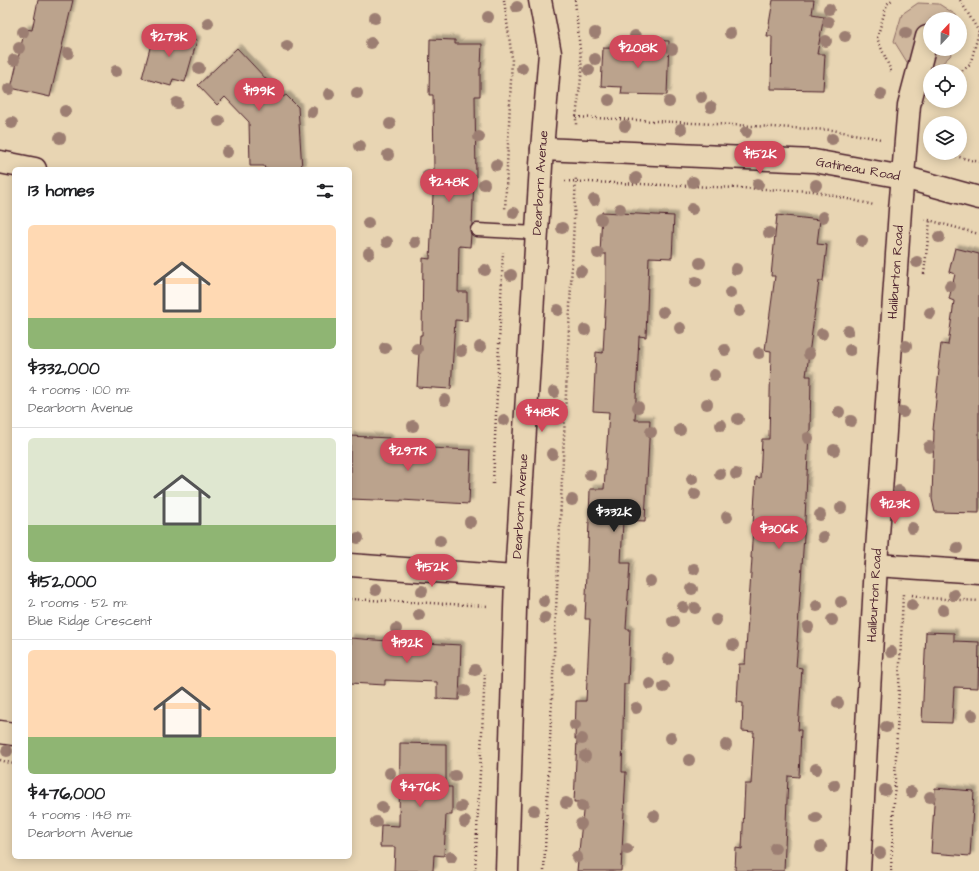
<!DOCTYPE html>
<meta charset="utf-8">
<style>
body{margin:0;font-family:"Architects Daughter",sans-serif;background:#f2f2f2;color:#202124;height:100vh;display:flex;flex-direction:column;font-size:15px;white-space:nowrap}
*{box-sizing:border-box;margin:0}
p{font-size:13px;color:#757577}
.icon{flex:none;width:22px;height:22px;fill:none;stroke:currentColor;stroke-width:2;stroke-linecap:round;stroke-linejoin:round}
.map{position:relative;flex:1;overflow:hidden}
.panel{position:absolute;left:12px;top:167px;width:340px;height:692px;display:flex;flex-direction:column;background:#fff;border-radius:6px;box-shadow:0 2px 10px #0003}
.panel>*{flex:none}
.needle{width:26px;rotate:22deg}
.fabs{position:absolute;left:923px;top:12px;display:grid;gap:8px}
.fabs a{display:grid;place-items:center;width:44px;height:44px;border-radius:50%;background:#fff;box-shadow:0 2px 10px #0003;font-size:20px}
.price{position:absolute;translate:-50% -34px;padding:0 9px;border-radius:14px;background:#d1495b;color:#fff;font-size:13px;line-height:26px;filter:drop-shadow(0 1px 2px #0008)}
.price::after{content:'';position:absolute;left:50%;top:24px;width:12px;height:9px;margin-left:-6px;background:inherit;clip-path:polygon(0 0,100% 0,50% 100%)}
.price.active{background:#222;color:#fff}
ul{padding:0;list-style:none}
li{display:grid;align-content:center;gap:8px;height:212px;padding:0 16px}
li+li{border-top:1px solid #e0e0e0}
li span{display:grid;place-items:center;height:124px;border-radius:6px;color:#555}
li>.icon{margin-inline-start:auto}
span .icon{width:72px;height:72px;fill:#fffc;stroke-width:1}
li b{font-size:17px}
h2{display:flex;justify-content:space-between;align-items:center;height:48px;padding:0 16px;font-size:17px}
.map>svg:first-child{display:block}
.green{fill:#cfb79d;stroke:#8c6b64}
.building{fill:#bba38d;stroke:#4a1f2b;filter:url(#shadow)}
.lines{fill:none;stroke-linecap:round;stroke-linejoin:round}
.lane-casing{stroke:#4a1f2b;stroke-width:15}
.street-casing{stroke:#4a1f2b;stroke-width:25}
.path{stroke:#4a1f2b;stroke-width:2.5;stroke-dasharray:1 3;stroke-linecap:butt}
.lane{stroke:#e8d5b3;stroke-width:12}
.street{stroke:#e8d5b3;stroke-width:22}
.tree{fill:#9c7e72}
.labels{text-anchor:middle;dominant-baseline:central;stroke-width:3.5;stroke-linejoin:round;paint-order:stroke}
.street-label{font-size:13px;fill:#4a1f2b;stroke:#e8d5b3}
</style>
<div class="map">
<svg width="979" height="871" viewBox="0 0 979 871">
<defs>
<filter id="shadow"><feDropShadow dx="3.5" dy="-3.5" stdDeviation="1" flood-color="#0004"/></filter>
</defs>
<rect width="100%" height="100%" fill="#e8d5b3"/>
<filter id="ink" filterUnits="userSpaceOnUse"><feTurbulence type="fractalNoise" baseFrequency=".025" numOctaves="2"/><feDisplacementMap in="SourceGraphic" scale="8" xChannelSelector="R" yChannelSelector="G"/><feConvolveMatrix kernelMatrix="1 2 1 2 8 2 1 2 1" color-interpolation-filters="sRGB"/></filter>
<g filter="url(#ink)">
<path class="green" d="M 918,3 L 939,4 L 956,15 L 957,19 L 930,19 L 930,49 L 954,49 L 950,56 L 935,70 L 910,67 L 894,41 L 902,14 Z"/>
<g class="building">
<path d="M 38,0 L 73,0 L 50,97 L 11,88 L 25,29 L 32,30 Z"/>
<path d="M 773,0 L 814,0 L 812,14 L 824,16 L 817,54 L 825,54 L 823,90 L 771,89 L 772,36 L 767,36 Z"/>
<path d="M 155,29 L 197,40 L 185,82 L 173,79 L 171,86 L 142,78 Z"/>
<path d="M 430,39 L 455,40 L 455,44 L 482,44 L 481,68 L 480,68 L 480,96 L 475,96 L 476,178 L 474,178 L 472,225 L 470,230 L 471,234 L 470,247 L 459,246 L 458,292 L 467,292 L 467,321 L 455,320 L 451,389 L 417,387 L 420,335 L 422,335 L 423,258 L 430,259 L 434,172 L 433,95 L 429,95 Z"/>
<path d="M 643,40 L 669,41 L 667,95 L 621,94 L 622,87 L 601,86 L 603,48 L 642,49 Z"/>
<path d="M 237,48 L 283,97 L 286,95 L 298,107 L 302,169 L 265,169 L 264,166 L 250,166 L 249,122 L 225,97 L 217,105 L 198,85 Z"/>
<path d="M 602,212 L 674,216 L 672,258 L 649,257 L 646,337 L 639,336 L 635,420 L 650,420 L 645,521 L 623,520 L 621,563 L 630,563 L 626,629 L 630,629 L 628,684 L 624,684 L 622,772 L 626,772 L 621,871 L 577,871 L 584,802 L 574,802 L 577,739 L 575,739 L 576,701 L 586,701 L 590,619 L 585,619 L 588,549 L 590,489 L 604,489 L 609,412 L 593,411 L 596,352 L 603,353 L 606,292 L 606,254 L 600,254 Z"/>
<path d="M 777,215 L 820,220 L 817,244 L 827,245 L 823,281 L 819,281 L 806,376 L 811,376 L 810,431 L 809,431 L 805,520 L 797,642 L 798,642 L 796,667 L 802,668 L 798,730 L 801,730 L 799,777 L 788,776 L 784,871 L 735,871 L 736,848 L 742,849 L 745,784 L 751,784 L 754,732 L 742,731 L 743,703 L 737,702 L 739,664 L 745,664 L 752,558 L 751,558 L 756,477 L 760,478 L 762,439 L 769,439 L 771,351 L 765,350 L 775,276 L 771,276 Z"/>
<path d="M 955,248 L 979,254 L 979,513 L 935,512 L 932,499 L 934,430 L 933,430 L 939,370 L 938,369 L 941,344 L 948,345 L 954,301 L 949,299 L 955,274 L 949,272 Z"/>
<path d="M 350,436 L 389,438 L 389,446 L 471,450 L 469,504 L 401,500 L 401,501 L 350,499 Z"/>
<path d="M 926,632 L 954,633 L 954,641 L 979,642 L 978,688 L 954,687 L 952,723 L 922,722 Z"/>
<path d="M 350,638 L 388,641 L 461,645 L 459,700 L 437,699 L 437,682 L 385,680 L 385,685 L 350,683 Z"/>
<path d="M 400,743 L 446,744 L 446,787 L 452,787 L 452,815 L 446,815 L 444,856 L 434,855 L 433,871 L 394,871 L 395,847 L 380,847 L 381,825 L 399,826 Z"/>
<path d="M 935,788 L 974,791 L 970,856 L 931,853 Z"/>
</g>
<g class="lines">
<defs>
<path id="lane" d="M 477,230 L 537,233"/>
<g id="street">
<path id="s1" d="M 542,149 L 814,161 L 903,177 L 979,198"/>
<path d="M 0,162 L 35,169"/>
<path d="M 350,565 L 516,577"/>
<path d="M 876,565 L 979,572"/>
<path d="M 0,732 L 14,734"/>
<path id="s2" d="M 507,871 L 516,577 L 542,149 L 550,53 L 540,0"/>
<path id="s3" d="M 859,871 L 876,565 L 900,210 L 909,105 L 927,37"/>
</g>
</defs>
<use href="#lane" class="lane-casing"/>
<use href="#street" class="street-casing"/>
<g class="path">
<path d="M 504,0 L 512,58 L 505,211"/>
<path d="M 575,0 L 582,70 L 576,117 L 576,125"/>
<path d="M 960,0 L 979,32 L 970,65 L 960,72"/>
<path d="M 891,71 L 877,38 L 887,4 L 892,0"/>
<path d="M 576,117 L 832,130 L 881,139"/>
<path d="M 944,153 L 979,162"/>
<path d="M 565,181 L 813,191 L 874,205"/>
<path d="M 925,219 L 979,234"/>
<path d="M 924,274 L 930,221"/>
<path d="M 493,484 L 503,252"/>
<path d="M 912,595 L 927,598 L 979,601"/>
<path d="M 350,599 L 489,606"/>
<path d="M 0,760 L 14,764"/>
<path d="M 475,871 L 485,673"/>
<path d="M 544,871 L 576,176"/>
<path d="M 891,871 L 903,594 L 905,594"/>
</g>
<use href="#lane" class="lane"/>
<use href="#street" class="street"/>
</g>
<g class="tree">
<circle cx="517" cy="7" r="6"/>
<circle cx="829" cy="9" r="6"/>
<circle cx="488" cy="17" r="6"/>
<circle cx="375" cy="18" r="6"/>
<circle cx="828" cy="22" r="6"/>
<circle cx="208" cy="23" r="6"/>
<circle cx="23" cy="32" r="6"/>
<circle cx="595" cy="33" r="6"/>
<circle cx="730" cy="33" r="6"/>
<circle cx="906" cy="33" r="6"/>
<circle cx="635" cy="36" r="6"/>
<circle cx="845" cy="36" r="6"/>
<circle cx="826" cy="41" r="6"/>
<circle cx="371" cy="43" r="6"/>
<circle cx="287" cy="46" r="6"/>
<circle cx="19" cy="48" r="6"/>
<circle cx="672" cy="49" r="6"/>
<circle cx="68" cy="53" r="6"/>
<circle cx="595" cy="59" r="6"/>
<circle cx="14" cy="60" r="6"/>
<circle cx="199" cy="68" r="6"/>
<circle cx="522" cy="68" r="6"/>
<circle cx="589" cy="70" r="6"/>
<circle cx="116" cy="71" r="6"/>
<circle cx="9" cy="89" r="6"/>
<circle cx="357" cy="93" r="6"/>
<circle cx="329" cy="94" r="6"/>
<circle cx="881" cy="94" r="6"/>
<circle cx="701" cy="97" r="6"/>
<circle cx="609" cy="100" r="6"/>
<circle cx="669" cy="102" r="6"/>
<circle cx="177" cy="103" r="6"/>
<circle cx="711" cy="107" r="6"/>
<circle cx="65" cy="111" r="6"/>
<circle cx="312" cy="112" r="6"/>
<circle cx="219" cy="121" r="6"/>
<circle cx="12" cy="123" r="6"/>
<circle cx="390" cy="124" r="6"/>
<circle cx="625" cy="126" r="6"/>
<circle cx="681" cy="129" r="6"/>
<circle cx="746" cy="132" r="6"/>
<circle cx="479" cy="137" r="6"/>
<circle cx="60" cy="138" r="6"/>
<circle cx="832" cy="139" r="6"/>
<circle cx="360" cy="146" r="6"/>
<circle cx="227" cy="152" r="6"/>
<circle cx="388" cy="155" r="6"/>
<circle cx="496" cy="165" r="6"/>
<circle cx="428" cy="175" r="6"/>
<circle cx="636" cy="178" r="6"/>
<circle cx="693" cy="182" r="6"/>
<circle cx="484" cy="184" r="6"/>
<circle cx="758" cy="184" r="6"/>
<circle cx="816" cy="185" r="6"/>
<circle cx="594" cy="200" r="6"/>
<circle cx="620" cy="209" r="6"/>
<circle cx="692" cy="209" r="6"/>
<circle cx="514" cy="213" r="6"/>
<circle cx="823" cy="217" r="6"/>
<circle cx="601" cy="219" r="6"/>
<circle cx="368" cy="223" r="6"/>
<circle cx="562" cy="228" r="6"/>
<circle cx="769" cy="233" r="6"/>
<circle cx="939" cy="237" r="6"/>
<circle cx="862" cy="241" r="6"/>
<circle cx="387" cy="242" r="6"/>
<circle cx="415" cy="242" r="6"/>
<circle cx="369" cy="253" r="6"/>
<circle cx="598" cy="253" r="6"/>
<circle cx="917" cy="262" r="6"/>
<circle cx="700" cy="263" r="6"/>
<circle cx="736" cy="269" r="6"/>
<circle cx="485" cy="270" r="6"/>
<circle cx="581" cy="271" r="6"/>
<circle cx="511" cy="275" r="6"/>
<circle cx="696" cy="282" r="6"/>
<circle cx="950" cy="286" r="6"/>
<circle cx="730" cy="293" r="6"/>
<circle cx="558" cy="310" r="6"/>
<circle cx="739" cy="311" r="6"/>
<circle cx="663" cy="312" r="6"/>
<circle cx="930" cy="313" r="6"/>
<circle cx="680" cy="328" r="6"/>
<circle cx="585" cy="330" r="6"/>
<circle cx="848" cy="331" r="6"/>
<circle cx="822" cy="334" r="6"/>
<circle cx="906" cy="346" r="6"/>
<circle cx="480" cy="347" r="6"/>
<circle cx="385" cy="348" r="6"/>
<circle cx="417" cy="349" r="6"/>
<circle cx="725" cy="350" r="6"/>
<circle cx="850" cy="350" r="6"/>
<circle cx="461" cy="351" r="6"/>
<circle cx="759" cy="353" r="6"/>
<circle cx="809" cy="354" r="6"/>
<circle cx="714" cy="375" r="6"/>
<circle cx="554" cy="392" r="6"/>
<circle cx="445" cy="400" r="6"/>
<circle cx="707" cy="404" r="6"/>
<circle cx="638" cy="407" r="6"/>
<circle cx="839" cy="412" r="6"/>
<circle cx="903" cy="412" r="6"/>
<circle cx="738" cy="419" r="6"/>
<circle cx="504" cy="420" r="6"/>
<circle cx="851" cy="421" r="6"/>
<circle cx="721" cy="425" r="6"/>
<circle cx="413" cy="426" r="6"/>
<circle cx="680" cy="430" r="6"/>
<circle cx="651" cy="432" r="6"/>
<circle cx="808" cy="438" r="6"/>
<circle cx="929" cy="447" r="6"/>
<circle cx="834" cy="450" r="6"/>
<circle cx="552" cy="454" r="6"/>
<circle cx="720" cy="474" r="6"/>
<circle cx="736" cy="474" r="6"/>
<circle cx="590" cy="475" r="6"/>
<circle cx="692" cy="479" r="6"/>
<circle cx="899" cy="491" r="6"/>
<circle cx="695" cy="494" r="6"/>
<circle cx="572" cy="500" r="6"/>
<circle cx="841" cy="508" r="6"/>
<circle cx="820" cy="515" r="6"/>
<circle cx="727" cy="517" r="6"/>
<circle cx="470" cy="522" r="6"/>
<circle cx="912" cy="528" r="6"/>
<circle cx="823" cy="537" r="6"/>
<circle cx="358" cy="538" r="6"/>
<circle cx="440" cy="541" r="6"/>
<circle cx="957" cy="548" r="6"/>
<circle cx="694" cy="569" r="6"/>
<circle cx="650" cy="581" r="6"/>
<circle cx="692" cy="589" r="6"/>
<circle cx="376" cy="590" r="6"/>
<circle cx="422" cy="591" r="6"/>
<circle cx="954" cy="595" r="6"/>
<circle cx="544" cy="601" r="6"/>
<circle cx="841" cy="602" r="6"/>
<circle cx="912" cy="605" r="6"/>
<circle cx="817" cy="606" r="6"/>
<circle cx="683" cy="607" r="6"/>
<circle cx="695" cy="608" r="6"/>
<circle cx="571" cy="610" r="6"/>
<circle cx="943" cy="610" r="6"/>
<circle cx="419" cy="615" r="6"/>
<circle cx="545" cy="618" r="6"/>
<circle cx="716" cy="620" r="6"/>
<circle cx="832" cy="620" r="6"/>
<circle cx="673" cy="621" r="6"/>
<circle cx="808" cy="627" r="6"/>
<circle cx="396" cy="629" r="6"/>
<circle cx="733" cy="645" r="6"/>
<circle cx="413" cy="647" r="6"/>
<circle cx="891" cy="652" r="6"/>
<circle cx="668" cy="659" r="6"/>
<circle cx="568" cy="669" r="6"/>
<circle cx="475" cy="670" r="6"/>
<circle cx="650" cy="684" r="6"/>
<circle cx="664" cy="687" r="6"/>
<circle cx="465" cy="691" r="6"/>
<circle cx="838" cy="703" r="6"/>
<circle cx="636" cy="708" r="6"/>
<circle cx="972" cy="715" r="6"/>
<circle cx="575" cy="725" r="6"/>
<circle cx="886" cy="727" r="6"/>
<circle cx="671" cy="738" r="6"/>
<circle cx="582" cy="739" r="6"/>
<circle cx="726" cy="745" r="6"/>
<circle cx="7" cy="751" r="6"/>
<circle cx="585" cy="756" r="6"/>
<circle cx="689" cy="760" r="6"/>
<circle cx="816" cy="769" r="6"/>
<circle cx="390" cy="773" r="6"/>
<circle cx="455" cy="776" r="6"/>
<circle cx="834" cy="785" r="6"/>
<circle cx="885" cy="790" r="6"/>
<circle cx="911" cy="792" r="6"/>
<circle cx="930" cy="797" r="6"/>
<circle cx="566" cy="803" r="6"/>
<circle cx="582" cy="806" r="6"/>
<circle cx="382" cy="807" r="6"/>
<circle cx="461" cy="807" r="6"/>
<circle cx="534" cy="810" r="6"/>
<circle cx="654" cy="816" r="6"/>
<circle cx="816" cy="818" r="6"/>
<circle cx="376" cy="822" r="6"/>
<circle cx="465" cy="822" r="6"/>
<circle cx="581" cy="824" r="6"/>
<circle cx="821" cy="847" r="6"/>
<circle cx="775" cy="848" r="6"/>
<circle cx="627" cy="849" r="6"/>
<circle cx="880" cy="853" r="6"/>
<circle cx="451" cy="857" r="6"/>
<circle cx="577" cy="857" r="6"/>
</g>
</g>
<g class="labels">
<g class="street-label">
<text stroke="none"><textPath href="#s1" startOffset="317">Gatineau Road</textPath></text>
<text stroke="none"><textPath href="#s2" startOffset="689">Dearborn Avenue</textPath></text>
<text stroke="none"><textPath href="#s3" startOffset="600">Haliburton Road</textPath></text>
<text stroke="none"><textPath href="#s2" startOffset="365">Dearborn Avenue</textPath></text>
<text stroke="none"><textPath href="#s3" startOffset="276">Haliburton Road</textPath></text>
</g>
</g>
</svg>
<div class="fabs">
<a><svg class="needle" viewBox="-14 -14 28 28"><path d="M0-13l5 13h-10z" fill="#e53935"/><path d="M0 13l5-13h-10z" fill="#757577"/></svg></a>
<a><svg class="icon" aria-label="locate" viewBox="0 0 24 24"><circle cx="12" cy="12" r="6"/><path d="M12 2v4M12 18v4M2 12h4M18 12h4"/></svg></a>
<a><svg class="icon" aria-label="layers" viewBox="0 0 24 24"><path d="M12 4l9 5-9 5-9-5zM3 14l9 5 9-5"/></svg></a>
</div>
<b class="price" style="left:169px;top:58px">$273K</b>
<b class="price" style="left:638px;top:69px">$208K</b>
<b class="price" style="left:259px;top:112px">$199K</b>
<b class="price" style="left:760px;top:175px">$152K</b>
<b class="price" style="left:449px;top:203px">$248K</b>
<b class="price" style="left:542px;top:433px">$418K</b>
<b class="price" style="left:408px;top:472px">$297K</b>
<b class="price" style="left:895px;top:525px">$123K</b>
<b class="price active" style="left:614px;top:533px">$332K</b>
<b class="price" style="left:779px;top:550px">$306K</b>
<b class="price" style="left:432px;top:588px">$152K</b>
<b class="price" style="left:407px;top:664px">$192K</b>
<b class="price" style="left:420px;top:808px">$476K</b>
<section class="panel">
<h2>13 homes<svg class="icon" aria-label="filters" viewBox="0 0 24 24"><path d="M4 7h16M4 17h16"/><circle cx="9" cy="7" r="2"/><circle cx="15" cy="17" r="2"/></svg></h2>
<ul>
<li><span style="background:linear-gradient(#ffd9b3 75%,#8fb573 0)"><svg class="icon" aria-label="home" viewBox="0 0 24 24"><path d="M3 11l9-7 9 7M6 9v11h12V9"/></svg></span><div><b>$332,000</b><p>4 rooms · 100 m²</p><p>Dearborn Avenue</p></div></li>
<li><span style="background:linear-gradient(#dfe7d0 70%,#8fb573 0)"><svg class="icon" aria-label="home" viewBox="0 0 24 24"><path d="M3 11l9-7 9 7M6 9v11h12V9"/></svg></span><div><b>$152,000</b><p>2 rooms · 52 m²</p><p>Blue Ridge Crescent</p></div></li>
<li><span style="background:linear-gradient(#ffd9b3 70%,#8fb573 0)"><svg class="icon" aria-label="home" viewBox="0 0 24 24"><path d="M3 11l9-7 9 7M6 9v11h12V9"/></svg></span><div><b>$476,000</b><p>4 rooms · 148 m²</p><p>Dearborn Avenue</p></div></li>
</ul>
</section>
</div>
